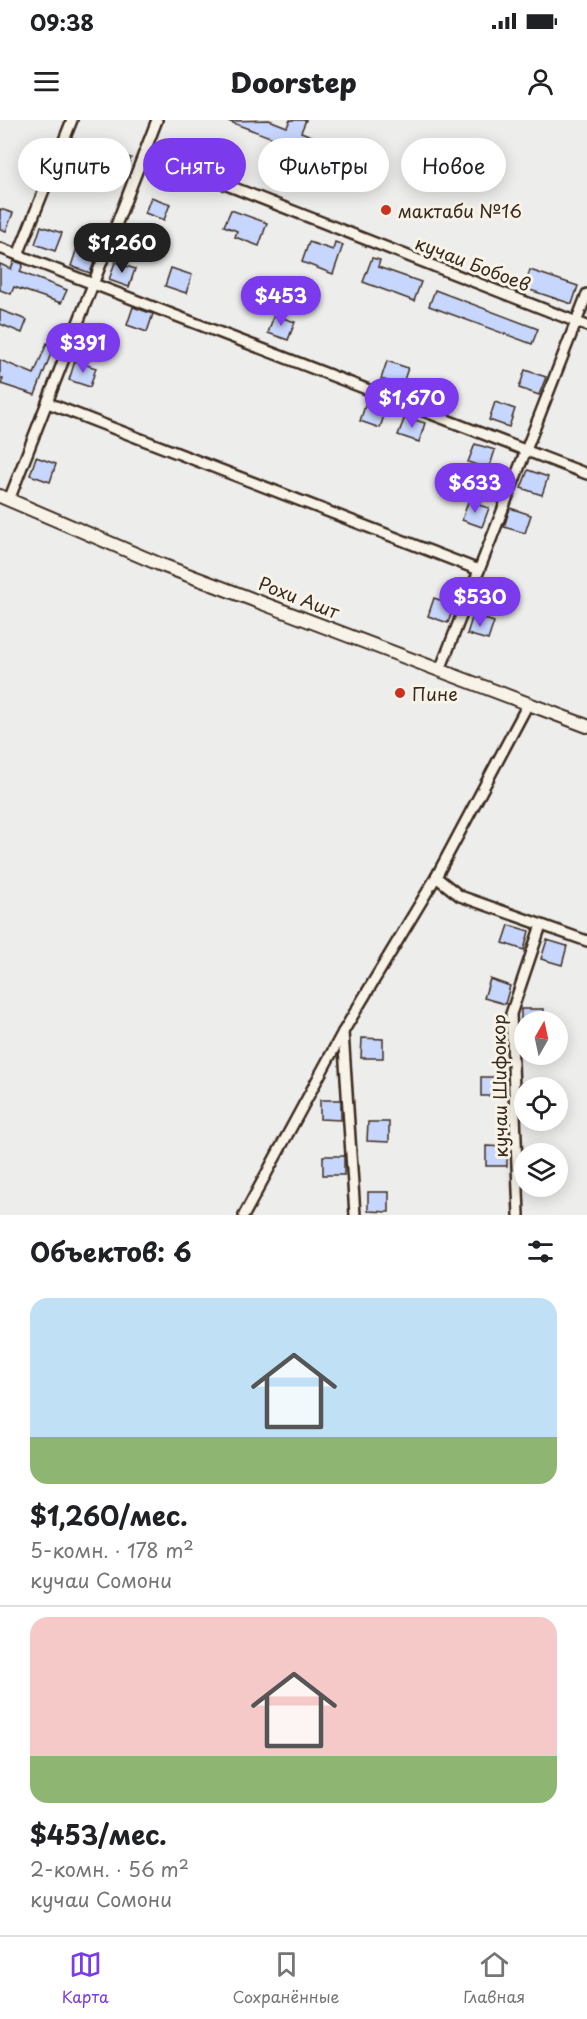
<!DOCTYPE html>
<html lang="ru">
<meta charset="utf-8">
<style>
body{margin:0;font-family:"Playpen Sans",sans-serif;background:#f2f2f2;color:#202124;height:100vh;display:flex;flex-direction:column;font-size:22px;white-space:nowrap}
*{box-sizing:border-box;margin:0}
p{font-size:20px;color:#757577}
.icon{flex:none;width:33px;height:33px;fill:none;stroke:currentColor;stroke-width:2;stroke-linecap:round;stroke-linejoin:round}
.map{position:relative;height:1095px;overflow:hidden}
.sheet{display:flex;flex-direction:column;background:#fff;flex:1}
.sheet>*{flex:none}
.banner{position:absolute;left:18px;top:18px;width:552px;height:54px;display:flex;gap:12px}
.needle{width:39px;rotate:9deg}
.controls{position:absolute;left:514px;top:891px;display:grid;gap:12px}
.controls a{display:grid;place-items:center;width:54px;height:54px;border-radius:50%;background:#fff;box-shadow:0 3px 15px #0003;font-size:30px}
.price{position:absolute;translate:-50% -51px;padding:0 14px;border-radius:21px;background:#7c3aed;color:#fff;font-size:20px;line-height:39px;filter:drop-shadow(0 2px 3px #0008)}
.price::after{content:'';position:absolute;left:50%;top:36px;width:18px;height:14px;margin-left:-9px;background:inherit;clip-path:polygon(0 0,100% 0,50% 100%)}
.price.on{background:#222;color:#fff}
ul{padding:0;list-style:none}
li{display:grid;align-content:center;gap:12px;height:318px;padding:0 30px}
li+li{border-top:2px solid #e0e0e0}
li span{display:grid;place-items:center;height:186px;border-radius:18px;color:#555}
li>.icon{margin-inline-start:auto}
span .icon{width:108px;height:108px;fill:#fffc;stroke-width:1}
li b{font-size:26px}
h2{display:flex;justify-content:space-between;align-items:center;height:72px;padding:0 30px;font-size:26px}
.pill{padding:0 21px;border-radius:27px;background:#fff;box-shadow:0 3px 15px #0003;font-size:21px;line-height:54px}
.pill.on{background:#7c3aed;color:#fff}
.status{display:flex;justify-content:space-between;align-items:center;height:42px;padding:0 30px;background:#fff;direction:ltr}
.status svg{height:16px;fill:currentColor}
header{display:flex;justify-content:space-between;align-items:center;height:78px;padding:0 30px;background:#fff;font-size:27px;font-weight:800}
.menu{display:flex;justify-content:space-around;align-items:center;height:84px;border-top:2px solid #e0e0e0;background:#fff;font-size:16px;color:#757577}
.menu a{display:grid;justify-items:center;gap:3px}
.menu .on{color:#7c3aed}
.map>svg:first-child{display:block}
.building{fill:#c7d6fc;stroke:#3b2a1e;stroke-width:1.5}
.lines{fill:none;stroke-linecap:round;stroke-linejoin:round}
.minor-casing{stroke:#3b2a1e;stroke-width:14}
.secondary-casing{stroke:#3b2a1e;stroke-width:16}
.minor{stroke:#f7f3e8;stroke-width:9}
.secondary{stroke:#f7f3e8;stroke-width:12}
.poi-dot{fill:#c8321e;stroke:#f7f3e8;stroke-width:2}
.labels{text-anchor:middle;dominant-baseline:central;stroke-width:6;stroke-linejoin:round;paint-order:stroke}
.poi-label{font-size:18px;fill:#3b2a1e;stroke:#f7f3e8;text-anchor:start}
.street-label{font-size:18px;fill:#3b2a1e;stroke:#f7f3e8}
</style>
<div class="status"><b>09:38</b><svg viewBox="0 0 49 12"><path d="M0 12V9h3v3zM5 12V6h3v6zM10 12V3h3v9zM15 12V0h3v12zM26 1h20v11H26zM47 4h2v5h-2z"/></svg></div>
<header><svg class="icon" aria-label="menu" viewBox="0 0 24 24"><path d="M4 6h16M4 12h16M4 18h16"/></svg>Doorstep<svg class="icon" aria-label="person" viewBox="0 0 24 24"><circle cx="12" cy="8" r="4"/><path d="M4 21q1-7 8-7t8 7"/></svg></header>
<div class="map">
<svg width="587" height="1095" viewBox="0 0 587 1095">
<rect width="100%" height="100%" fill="#ededec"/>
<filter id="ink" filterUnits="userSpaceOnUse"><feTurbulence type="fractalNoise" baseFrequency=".0167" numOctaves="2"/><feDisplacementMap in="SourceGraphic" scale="12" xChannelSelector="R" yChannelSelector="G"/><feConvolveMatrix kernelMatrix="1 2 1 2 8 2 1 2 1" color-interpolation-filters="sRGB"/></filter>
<g filter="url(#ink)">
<g class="building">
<path d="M 269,0 L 287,7 L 290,0 L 306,0 L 301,12 L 330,23 L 325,38 L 228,1 Z"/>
<path d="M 110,31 L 131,38 L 124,56 L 104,49 Z"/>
<path d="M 151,77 L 170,84 L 164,100 L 145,93 Z"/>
<path d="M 0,89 L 13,93 L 6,111 L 0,109 Z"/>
<path d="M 231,90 L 267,103 L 259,126 L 235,117 L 237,111 L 224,106 Z"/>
<path d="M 41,106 L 62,113 L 55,131 L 35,124 Z"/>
<path d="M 309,122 L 333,130 L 335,122 L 343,125 L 333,154 L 302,142 Z"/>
<path d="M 77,128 L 97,134 L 90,153 L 71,146 Z"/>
<path d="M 372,138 L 380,140 L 378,147 L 421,162 L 414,181 L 363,162 Z"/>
<path d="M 14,141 L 23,144 L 20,152 L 67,170 L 61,183 L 14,167 L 11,174 L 0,170 L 0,144 L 11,149 Z"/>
<path d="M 115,142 L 135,149 L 129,167 L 109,160 Z"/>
<path d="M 171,148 L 192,155 L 186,173 L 165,166 Z"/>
<path d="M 530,150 L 578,166 L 572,184 L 524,168 Z"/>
<path d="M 435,170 L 538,209 L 532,224 L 429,186 Z"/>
<path d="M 133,187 L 153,194 L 147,212 L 127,205 Z"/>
<path d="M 0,190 L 27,200 L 22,213 L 0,204 Z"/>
<path d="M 274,195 L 295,202 L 288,220 L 268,213 Z"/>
<path d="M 47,223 L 54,226 L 35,275 L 1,264 L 3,259 L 0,258 L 0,240 L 34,254 Z"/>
<path d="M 75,241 L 96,248 L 90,267 L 69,260 Z"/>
<path d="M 387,241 L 408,248 L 402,266 L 381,259 Z"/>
<path d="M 525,250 L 546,257 L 539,275 L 519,268 Z"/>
<path d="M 495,282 L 515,289 L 509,307 L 489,300 Z"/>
<path d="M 366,283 L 386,289 L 380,308 L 360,301 Z"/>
<path d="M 405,297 L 425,303 L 419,322 L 398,315 Z"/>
<path d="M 475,324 L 495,330 L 489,349 L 468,342 Z"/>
<path d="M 36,337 L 56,344 L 50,362 L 30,355 Z"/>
<path d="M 528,350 L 548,357 L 542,375 L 521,368 Z"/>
<path d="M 468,382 L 489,388 L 482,407 L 462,400 Z"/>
<path d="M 510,388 L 531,395 L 525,413 L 504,407 Z"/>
<path d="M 434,478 L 454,485 L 448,503 L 428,496 Z"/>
<path d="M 473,495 L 494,502 L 488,520 L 467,514 Z"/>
<path d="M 509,805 L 529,811 L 524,830 L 503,823 Z"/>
<path d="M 547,820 L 567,826 L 562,845 L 541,839 Z"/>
<path d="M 490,859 L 510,866 L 505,884 L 484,878 Z"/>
<rect x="521" y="889" width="22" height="13"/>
<path d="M 362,918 L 383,919 L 383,938 L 361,938 Z"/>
<rect x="481" y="957" width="21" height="19"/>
<path d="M 320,980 L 341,980 L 341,1000 L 320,999 Z"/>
<path d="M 368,1002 L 389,1002 L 389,1022 L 367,1021 Z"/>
<path d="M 486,1026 L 507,1027 L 507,1046 L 486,1046 Z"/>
<rect x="323" y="1036" width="21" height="19"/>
<path d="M 368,1072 L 389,1072 L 389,1092 L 368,1091 Z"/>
</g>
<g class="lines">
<defs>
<g id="minor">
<path d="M 145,33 L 587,206"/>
<path d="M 0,128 L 587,354"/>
<path d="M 18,135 L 72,0"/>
<path d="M 48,283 L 479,450"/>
<path d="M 9,380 L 157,0"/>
<path d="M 440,550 L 587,174"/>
<path d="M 436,757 L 460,776 L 587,821"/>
<path d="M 343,912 L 355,1095"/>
<path d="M 244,1095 L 343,912 L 436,757 L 528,584"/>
<path d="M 519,1095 L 511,894 L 541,805"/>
</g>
<path id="secondary" d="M 0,376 L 159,444 L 587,606"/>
</defs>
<use href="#minor" class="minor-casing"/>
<use href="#secondary" class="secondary-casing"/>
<use href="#minor" class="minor"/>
<use href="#secondary" class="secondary"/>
</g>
</g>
<g class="poi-dot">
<circle cx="386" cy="90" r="6"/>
<circle cx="400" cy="573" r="6"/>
</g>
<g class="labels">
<g class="poi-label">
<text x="398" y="90">мактаби №16</text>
<text x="412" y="573">Пине</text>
</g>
<g class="street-label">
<text transform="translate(473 143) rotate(21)">кучаи Бобоев</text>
<text transform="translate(299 477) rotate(21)">Рохи Ашт</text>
<text transform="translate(499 966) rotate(-91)">кучаи Шифокор</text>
</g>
</g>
</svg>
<div class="controls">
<a><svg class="needle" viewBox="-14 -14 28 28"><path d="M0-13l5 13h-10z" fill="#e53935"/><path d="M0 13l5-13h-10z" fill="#757577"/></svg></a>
<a><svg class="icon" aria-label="locate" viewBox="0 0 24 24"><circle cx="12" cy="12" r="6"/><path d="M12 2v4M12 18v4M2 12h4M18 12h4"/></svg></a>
<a><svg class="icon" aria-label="layers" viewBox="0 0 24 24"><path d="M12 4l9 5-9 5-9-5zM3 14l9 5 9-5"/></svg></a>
</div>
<b class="price on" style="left:122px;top:154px">$1,260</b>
<b class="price" style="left:281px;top:207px">$453</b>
<b class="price" style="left:83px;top:254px">$391</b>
<b class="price" style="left:412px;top:309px">$1,670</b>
<b class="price" style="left:475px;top:394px">$633</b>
<b class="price" style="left:480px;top:508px">$530</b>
<div class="banner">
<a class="pill">Купить</a>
<a class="pill on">Снять</a>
<a class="pill">Фильтры</a>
<a class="pill">Новое</a>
</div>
</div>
<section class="sheet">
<h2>Объектов: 6<svg class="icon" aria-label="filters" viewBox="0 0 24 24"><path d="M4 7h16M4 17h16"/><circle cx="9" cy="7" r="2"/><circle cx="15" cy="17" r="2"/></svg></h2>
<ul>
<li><span style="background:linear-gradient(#bfe0f5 75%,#8fb573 0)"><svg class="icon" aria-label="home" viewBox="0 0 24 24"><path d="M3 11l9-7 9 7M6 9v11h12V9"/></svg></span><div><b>$1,260/мес.</b><p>5-комн. · 178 m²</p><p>кучаи Сомони</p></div></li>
<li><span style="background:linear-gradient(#f6c9c9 75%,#8fb573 0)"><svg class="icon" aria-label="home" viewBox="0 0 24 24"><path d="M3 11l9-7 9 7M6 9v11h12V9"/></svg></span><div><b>$453/мес.</b><p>2-комн. · 56 m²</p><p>кучаи Сомони</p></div></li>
</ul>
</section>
<nav class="menu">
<a class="on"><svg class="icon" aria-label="map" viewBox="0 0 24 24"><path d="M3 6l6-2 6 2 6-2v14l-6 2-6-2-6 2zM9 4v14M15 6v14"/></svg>Карта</a>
<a><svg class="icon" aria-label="saved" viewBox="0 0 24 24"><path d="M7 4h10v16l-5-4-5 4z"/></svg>Сохранённые</a>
<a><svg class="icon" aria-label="home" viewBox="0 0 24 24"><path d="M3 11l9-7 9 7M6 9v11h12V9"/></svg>Главная</a>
</nav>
